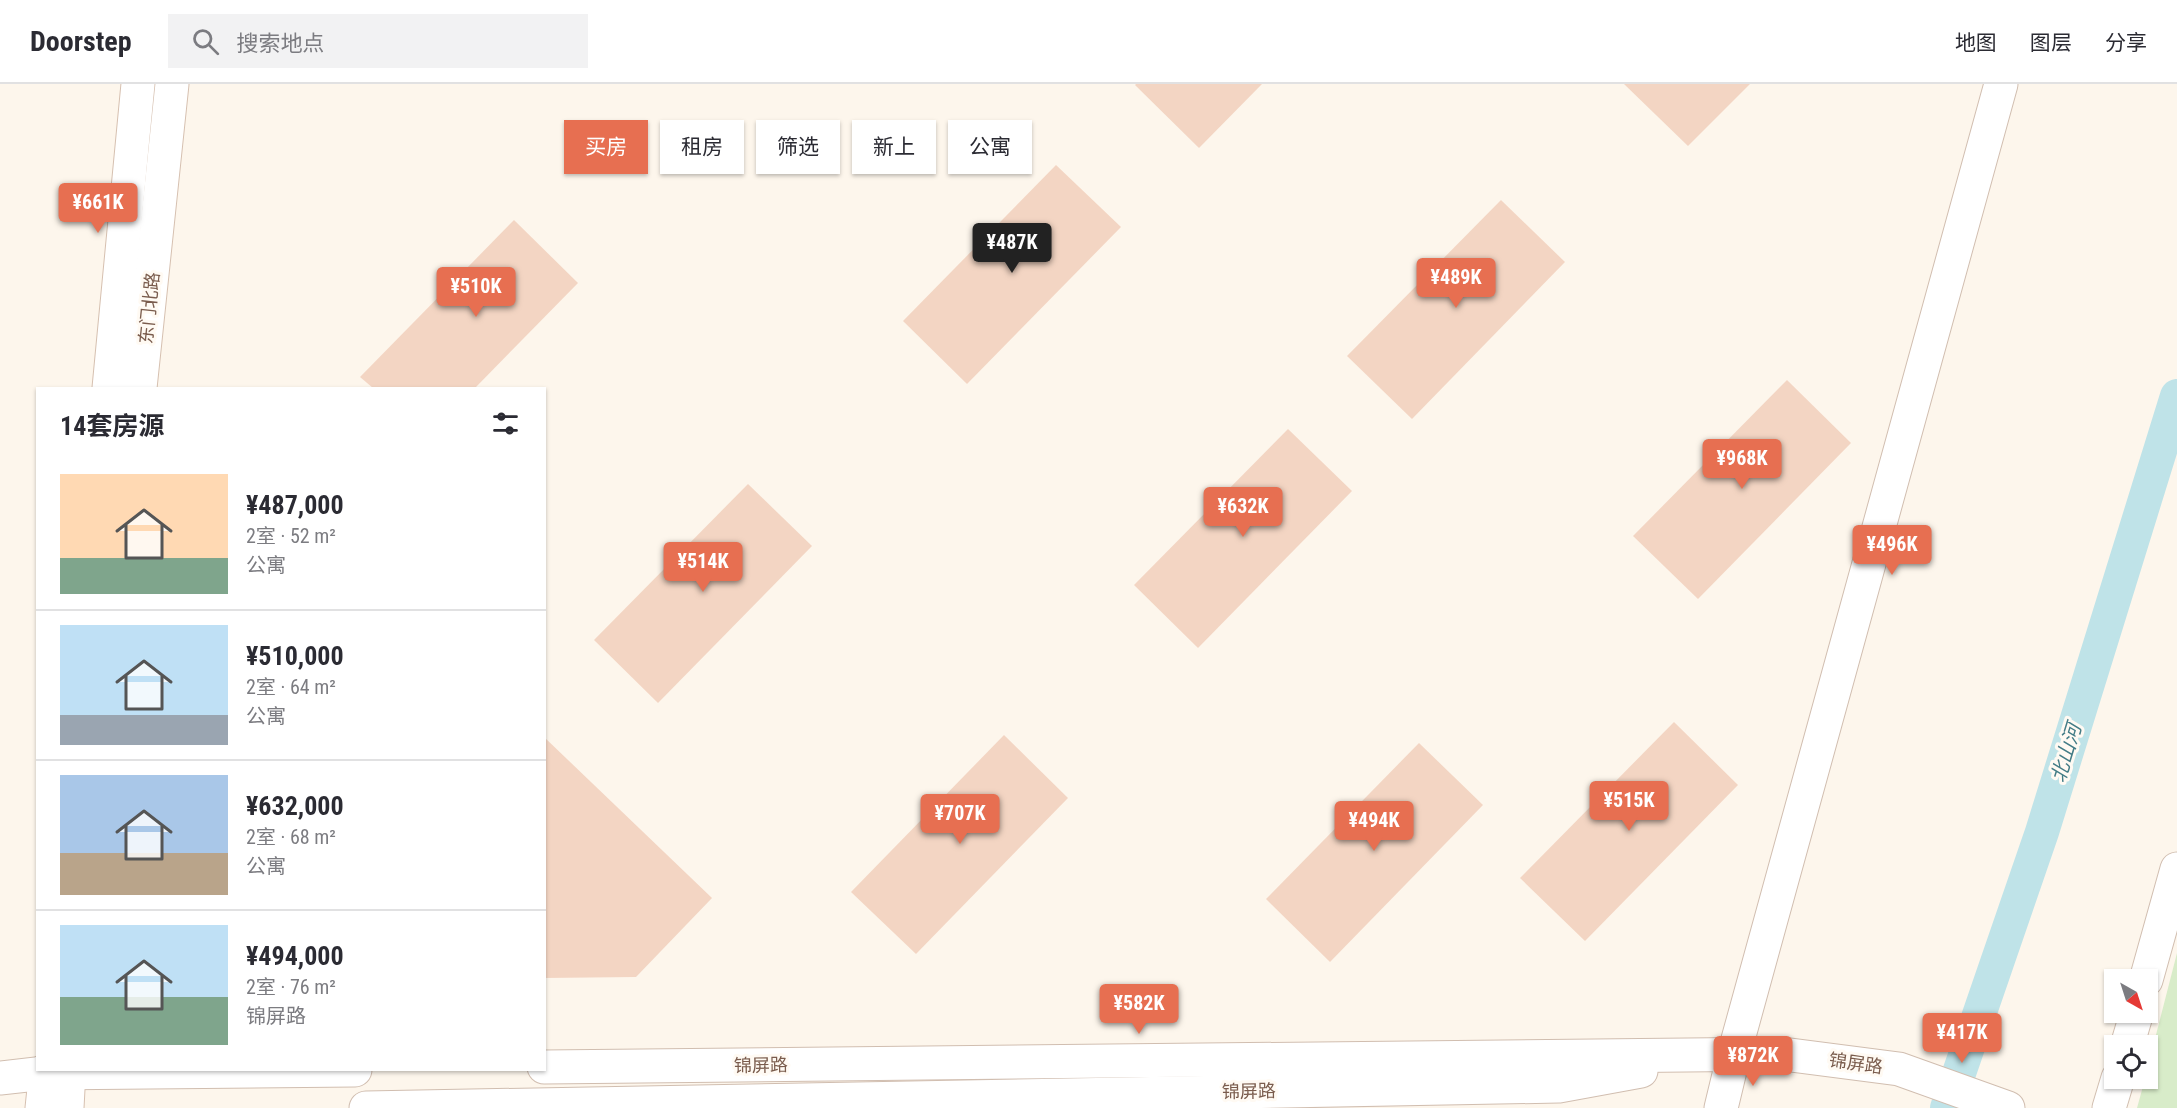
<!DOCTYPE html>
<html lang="zh">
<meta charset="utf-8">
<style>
body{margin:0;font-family:"Roboto Condensed","Noto Sans SC",sans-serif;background:#f2f2f3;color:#2b2b33;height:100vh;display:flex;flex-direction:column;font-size:22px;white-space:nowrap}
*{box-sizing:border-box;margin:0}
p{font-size:20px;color:#7c7c81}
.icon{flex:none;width:33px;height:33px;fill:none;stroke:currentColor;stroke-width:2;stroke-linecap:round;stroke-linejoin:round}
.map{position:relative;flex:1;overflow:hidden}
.details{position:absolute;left:36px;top:303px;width:510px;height:684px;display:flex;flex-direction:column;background:#fff;border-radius:0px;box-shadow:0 2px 4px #0004}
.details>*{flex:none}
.guide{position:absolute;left:564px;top:36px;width:570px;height:54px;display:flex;gap:12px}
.needle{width:39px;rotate:141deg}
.controls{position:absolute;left:2104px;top:885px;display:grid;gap:12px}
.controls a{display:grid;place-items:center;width:54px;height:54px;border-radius:0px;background:#fff;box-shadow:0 2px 4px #0004;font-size:30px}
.price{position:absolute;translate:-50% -51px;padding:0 14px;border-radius:6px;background:#e76f51;color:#fff;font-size:20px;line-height:39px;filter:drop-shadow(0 2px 3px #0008)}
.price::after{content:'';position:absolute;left:50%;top:36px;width:18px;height:14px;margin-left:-9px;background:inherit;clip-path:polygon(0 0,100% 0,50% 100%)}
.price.selected{background:#222;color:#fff}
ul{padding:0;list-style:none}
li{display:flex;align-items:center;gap:18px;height:150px;padding:0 24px}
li+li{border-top:2px solid #e1e1e2}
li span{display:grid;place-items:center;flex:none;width:168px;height:120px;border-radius:0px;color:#555}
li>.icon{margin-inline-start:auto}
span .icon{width:72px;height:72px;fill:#fffc;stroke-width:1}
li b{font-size:26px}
h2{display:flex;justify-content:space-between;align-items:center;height:72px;padding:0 24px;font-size:26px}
.tag{padding:0 21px;border-radius:0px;background:#fff;box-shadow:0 2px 4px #0004;font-size:21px;line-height:54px}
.tag.selected{background:#e76f51;color:#fff}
header{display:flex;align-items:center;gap:36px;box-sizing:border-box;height:84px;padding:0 30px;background:#fff;border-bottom:2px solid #e1e1e2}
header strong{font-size:28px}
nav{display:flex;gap:33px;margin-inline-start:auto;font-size:21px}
.search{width:420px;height:54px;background:#f2f2f3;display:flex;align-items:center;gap:15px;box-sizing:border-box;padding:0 21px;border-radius:0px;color:#7c7c81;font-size:22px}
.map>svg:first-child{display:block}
.green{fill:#d8ecc9}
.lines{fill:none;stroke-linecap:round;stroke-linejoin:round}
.canal{stroke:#bfe3e8;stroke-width:34}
.building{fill:#f3d5c3}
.tertiary-casing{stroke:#d1beb0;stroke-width:35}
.secondary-casing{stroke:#d6c0b0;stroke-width:35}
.tertiary{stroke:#fff;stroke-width:33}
.secondary{stroke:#fff;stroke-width:33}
.labels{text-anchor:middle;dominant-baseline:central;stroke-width:6;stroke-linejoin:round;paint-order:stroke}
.street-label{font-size:18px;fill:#7a5c4d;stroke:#fffaf3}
.water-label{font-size:20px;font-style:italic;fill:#437c86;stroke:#fffaf3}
</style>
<header>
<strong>Doorstep</strong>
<div class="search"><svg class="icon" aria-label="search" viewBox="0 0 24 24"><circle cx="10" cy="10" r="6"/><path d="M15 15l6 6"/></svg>搜索地点</div>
<nav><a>地图</a><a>图层</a><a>分享</a></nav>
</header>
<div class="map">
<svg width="2177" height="1024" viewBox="0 0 2177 1024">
<rect width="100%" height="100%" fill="#fdf6ec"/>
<path class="green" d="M 2177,869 L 2177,1024 L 2137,1024 L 2145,995 L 2148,994 L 2148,982 Z"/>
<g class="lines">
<path class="canal" d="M 1947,1024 L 2042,748 L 2177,312"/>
</g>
<g class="building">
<path d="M 1136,0 L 1262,0 L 1199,64 L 1135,1 Z"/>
<path d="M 1624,0 L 1750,0 L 1688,62 Z"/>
<path d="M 1056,81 L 1121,143 L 967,300 L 903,237 Z"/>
<path d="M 1501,116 L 1565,178 L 1412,335 L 1347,272 Z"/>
<path d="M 514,136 L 578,199 L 475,304 L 373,304 L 360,293 Z"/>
<path d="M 1787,296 L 1851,359 L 1698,515 L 1633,452 Z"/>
<path d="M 1288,345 L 1352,407 L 1198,564 L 1134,501 Z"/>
<path d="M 748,400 L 812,462 L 658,619 L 594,556 Z"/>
<path d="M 1674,638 L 1738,701 L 1585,857 L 1520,794 Z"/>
<path d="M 1004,651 L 1068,714 L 916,870 L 851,808 Z"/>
<path d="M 544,653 L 712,814 L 636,893 L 544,894 Z"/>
<path d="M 1419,659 L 1483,721 L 1330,878 L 1266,815 Z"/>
</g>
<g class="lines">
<defs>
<g id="tertiary">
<path d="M 2146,896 L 2177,785"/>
<path d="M 2127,962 L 2137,928"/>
<path d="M 544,983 L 1783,970 L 1899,985 L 2008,1024"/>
<path d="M 0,994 L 45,989 L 355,986"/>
<path d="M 366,1024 L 1559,1002 L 1641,987"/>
<path d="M 1721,1024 L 1734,970 L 2001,0"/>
<path d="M 2109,1024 L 2118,994"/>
</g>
<g id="secondary">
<path d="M 109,304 L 138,0"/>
<path d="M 140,304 L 172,0"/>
<path d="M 42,1024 L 46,986"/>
<path d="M 67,1024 L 69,986"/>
</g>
</defs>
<use href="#tertiary" class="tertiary-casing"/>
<use href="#secondary" class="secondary-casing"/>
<use href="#tertiary" class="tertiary"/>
<use href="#secondary" class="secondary"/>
</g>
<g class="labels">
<g class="street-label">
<text transform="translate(149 224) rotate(-84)">东门北路</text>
<text transform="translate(1856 979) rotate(8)">锦屏路</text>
<text transform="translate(761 981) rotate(-1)">锦屏路</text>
<text transform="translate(1249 1007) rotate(-1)">锦屏路</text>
</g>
<g class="water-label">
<text transform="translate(2066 669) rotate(-73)">北山河</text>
</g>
</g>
</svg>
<div class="controls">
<a><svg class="needle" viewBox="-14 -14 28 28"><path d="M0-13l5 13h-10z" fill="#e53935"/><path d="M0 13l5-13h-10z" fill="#7c7c81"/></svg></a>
<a><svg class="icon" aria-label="locate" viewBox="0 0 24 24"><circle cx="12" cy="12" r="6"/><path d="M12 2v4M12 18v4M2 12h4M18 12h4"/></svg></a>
</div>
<b class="price" style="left:98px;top:150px">¥661K</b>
<b class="price selected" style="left:1012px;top:190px">¥487K</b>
<b class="price" style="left:1456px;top:225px">¥489K</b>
<b class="price" style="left:476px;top:234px">¥510K</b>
<b class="price" style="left:1742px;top:406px">¥968K</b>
<b class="price" style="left:1243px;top:454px">¥632K</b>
<b class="price" style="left:1892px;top:492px">¥496K</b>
<b class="price" style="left:703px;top:509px">¥514K</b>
<b class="price" style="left:1629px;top:748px">¥515K</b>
<b class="price" style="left:960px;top:761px">¥707K</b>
<b class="price" style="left:1374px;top:768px">¥494K</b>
<b class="price" style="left:1139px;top:951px">¥582K</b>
<b class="price" style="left:1962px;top:980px">¥417K</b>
<b class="price" style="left:1753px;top:1003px">¥872K</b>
<div class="guide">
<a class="tag selected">买房</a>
<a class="tag">租房</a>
<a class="tag">筛选</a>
<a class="tag">新上</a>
<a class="tag">公寓</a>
</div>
<section class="details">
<h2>14套房源<svg class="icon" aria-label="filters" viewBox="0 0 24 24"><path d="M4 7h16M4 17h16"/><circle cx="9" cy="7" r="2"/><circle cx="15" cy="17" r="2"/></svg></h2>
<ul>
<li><span style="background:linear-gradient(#ffd9b3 70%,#7fa58c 0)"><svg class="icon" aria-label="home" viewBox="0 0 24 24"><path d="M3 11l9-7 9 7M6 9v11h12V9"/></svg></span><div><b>¥487,000</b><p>2室 · 52 m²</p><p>公寓</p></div></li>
<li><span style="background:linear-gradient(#bfe0f5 75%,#9aa5b1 0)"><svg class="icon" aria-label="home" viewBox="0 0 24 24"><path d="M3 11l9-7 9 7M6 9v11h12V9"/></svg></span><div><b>¥510,000</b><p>2室 · 64 m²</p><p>公寓</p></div></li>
<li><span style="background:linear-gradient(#a9c7e8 65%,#b9a48a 0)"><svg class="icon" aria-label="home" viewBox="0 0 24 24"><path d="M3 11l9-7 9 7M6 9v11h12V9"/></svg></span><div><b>¥632,000</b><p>2室 · 68 m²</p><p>公寓</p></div></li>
<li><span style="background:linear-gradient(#bfe0f5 60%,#7fa58c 0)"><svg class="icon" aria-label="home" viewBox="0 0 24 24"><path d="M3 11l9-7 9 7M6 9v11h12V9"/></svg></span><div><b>¥494,000</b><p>2室 · 76 m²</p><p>锦屏路</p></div></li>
</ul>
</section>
</div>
